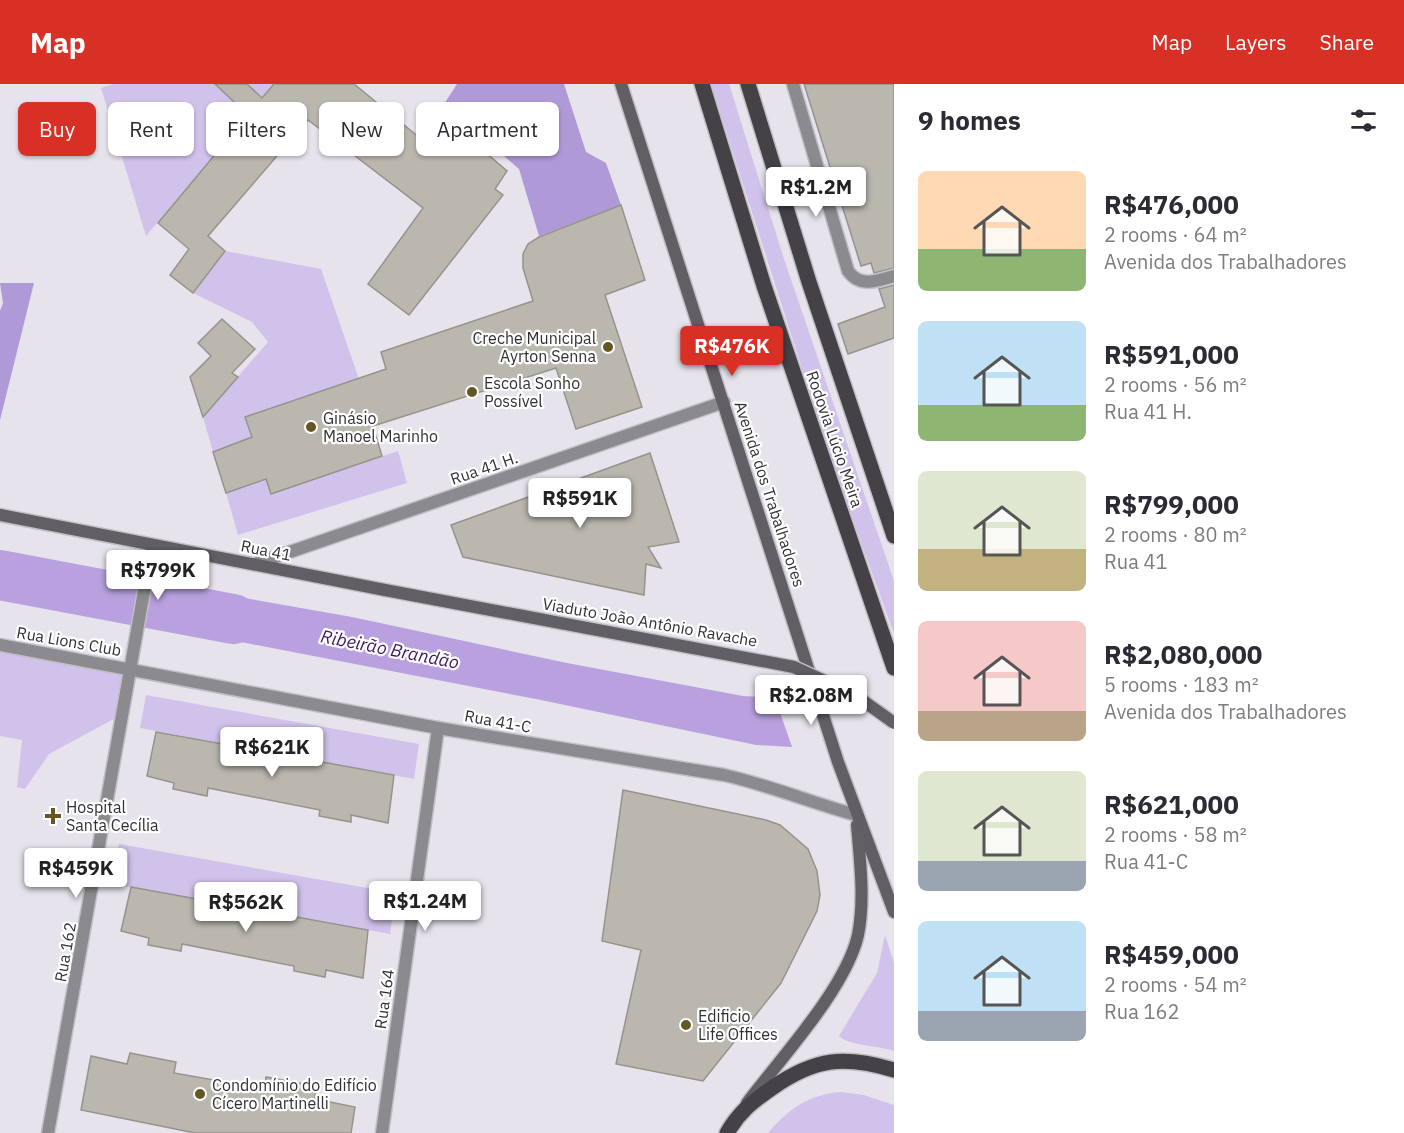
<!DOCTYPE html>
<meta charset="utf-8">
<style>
body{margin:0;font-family:"IBM Plex Sans",sans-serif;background:#f2f2f3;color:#2b2b33;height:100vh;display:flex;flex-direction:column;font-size:22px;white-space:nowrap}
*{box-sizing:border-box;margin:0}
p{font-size:20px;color:#7c7c81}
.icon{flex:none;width:33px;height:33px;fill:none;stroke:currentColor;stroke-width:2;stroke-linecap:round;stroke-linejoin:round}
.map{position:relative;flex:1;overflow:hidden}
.details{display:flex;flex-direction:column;background:#fff;width:510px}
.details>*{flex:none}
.banner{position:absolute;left:18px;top:18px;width:570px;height:54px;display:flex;gap:12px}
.price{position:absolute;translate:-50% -51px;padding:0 14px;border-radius:6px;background:#fff;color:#222;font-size:20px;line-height:39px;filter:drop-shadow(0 2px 3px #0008)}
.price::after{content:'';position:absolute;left:50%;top:36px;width:18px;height:14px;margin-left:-9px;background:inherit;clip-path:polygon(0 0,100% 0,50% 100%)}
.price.active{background:#d93025;color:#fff}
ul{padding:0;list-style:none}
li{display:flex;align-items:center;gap:18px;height:150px;padding:0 24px}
li span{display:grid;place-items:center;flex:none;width:168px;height:120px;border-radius:9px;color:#555}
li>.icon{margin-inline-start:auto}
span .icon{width:72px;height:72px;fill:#fffc;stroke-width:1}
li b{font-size:26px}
h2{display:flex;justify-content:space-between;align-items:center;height:72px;padding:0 24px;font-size:26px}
.chip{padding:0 21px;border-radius:9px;background:#fff;box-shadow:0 2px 4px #0004;font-size:21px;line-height:54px}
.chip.active{background:#d93025;color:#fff}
header{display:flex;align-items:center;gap:36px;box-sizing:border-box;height:84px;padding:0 30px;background:#d93025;color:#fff}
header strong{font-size:28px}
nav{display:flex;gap:33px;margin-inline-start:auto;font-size:21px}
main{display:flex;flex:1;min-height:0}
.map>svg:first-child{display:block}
.green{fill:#d1c2eb}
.forest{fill:#b099d7}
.water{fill:#b9a1df}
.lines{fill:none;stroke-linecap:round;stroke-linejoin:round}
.river{stroke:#b9a1df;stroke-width:50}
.building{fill:#b9b7ae;stroke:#95938b;stroke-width:1.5}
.street-casing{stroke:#c2bfc7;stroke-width:15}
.secondary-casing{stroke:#c2bfc7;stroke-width:15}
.primary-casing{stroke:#c2bfc7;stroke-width:18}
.street{stroke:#8b8a8e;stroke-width:12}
.secondary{stroke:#615f64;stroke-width:12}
.primary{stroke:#444247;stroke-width:15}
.secondary-bridge-casing{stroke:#c2bfc7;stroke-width:15;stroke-linecap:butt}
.secondary-bridge{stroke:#615f64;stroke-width:12}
.poi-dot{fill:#645724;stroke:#fff;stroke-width:2}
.labels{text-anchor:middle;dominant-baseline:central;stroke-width:4.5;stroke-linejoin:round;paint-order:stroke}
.poi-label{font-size:16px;fill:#313033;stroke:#fff;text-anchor:start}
.street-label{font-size:16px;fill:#313033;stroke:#fff}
.water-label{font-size:18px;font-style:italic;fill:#3b1861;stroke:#fff}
</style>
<header>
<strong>Map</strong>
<nav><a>Map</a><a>Layers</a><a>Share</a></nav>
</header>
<main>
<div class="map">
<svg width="894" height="1049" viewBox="0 0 894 1049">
<rect width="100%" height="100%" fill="#e6e3ec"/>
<g class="green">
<path d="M 113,0 L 274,0 L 146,152 L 101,4 Z"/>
<path d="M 711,0 L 729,0 L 784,175 L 894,497 L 894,550 L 829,369 Z"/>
<path d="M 225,167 L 321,185 L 359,295 L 246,334 L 252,353 L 213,368 L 203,333 L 268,258 L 252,238 L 193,209 Z"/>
<path d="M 398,367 L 407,399 L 238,451 L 226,409 L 266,395 L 271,410 Z"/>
<path d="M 0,561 L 132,586 L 125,629 L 49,670 L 25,705 L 17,703 L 22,656 L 0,652 Z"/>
<path d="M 146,611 L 419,660 L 414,695 L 140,644 Z"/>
<path d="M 119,760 L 396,809 L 390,850 L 112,800 Z"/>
<path d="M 885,851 L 894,879 L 894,967 C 880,962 846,961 839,952 L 877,889 Z"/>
<path d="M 841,1008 L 864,1011 L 894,1021 L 894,1049 L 768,1049 C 788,1025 810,1010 841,1008 Z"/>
</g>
<g class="forest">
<path d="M 457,0 L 564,0 L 586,68 L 606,79 L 621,121 L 539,152 L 519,85 L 444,20 Z"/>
<path d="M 0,199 L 34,199 L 0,336 L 0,227 L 3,219 Z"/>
</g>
<g class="water">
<path d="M 0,470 L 126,491 L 119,537 L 0,513 Z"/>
<path d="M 170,501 L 352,533 L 567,579 L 743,612 L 775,614 L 792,663 L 756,661 L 541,616 L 163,543 Z"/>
</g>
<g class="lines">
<path class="river" d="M 0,491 L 233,535"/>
</g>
<g class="building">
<path d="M 215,0 L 247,0 L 262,14 L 274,0 L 354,0 L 420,54 L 441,30 L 507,87 L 495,105 L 503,111 L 409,231 L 368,200 L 423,124 L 308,36 L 208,152 L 225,167 L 193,209 L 170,191 L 189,165 L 158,139 L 248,31 Z"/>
<path d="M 804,0 L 894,0 L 894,184 L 874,189 L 871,179 L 861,182 Z"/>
<path d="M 621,121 L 645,196 L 605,211 L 642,323 L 576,345 L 556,284 L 373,342 L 382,372 L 271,410 L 266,395 L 226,409 L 213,368 L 252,353 L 245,333 L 386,285 L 381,268 L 533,217 L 523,184 L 523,170 L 528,160 L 539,153 Z"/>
<path d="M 894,201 L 894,254 L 848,270 L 838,240 L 885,223 L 879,205 Z"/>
<path d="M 222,235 L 255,265 L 232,289 L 238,293 L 203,333 L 190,293 L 211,272 L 198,259 Z"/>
<path d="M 650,369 L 679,458 L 648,463 L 661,484 L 646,480 L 644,511 L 463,473 L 451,441 Z"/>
<path d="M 156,648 L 394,691 L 388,739 L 351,731 L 351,738 L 319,732 L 320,726 L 208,704 L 207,712 L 173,705 L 174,699 L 147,692 Z"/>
<path d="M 623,706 L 766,736 L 780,741 L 808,765 L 817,787 L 820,811 L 817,827 L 781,899 L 703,997 L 616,980 L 641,866 L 602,857 Z"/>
<path d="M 131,803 L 368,846 L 363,894 L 326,886 L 325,893 L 294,887 L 294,882 L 182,860 L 181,867 L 148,861 L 149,854 L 121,847 Z"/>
<path d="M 130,969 L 176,978 L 174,989 L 265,1005 L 266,993 L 316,1002 L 315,1015 L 355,1023 L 351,1049 L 195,1049 L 81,1026 L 91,972 L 127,980 Z"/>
</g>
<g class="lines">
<defs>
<g id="street">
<path d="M 793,0 L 848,187 C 860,204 877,197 894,192"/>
<path d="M 255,480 L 724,318"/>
<path d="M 0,561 L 438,644 L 724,691 C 769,701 812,719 856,731"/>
<path d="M 48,1049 L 152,462"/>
<path d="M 382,1049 L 438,644"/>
</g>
<g id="secondary">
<path d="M 621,0 L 838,678 L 894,828"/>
<path d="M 0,431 L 385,506"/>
<path d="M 747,1019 C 781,974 846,904 858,851 C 865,816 860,777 857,741"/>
</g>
<g id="primary">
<path d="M 702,0 L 764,202 L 894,584"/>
<path d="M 748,0 L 809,198 L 894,452"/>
<path d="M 727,1049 C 739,1028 752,1018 772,1004 C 815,974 844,971 894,986"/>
</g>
</defs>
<use href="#street" class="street-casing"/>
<use href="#secondary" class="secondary-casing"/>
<use href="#primary" class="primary-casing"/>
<use href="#street" class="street"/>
<use href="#secondary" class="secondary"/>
<use href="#primary" class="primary"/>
<defs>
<path id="secondary-bridge" d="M 385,506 L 794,583 L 855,611 L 894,639"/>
</defs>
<use href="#secondary-bridge" class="secondary-bridge-casing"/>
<use href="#secondary-bridge" class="secondary-bridge"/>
</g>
<g class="poi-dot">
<circle cx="608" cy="263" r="6"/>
<circle cx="472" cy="308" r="6"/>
<circle cx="311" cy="343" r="6"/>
<path d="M50 723h6v6h6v6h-6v6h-6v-6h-6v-6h6z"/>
<circle cx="686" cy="941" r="6"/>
<circle cx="200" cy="1010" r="6"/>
</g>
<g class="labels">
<g class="poi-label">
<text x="596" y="254" text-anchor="end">Creche Municipal<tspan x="596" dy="18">Ayrton Senna</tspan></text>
<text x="484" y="299">Escola Sonho<tspan x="484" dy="18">Possível</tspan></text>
<text x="323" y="334">Ginásio<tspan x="323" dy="18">Manoel Marinho</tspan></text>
<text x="66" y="723">Hospital<tspan x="66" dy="18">Santa Cecília</tspan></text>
<text x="698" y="932">Edificio<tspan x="698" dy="18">Life Offices</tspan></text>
<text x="212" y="1001">Condomínio do Edifício<tspan x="212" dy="18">Cícero Martinelli</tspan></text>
</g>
<g class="street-label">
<text transform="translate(835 355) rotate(71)">Rodovia Lúcio Meira</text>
<text transform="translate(484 384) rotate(-19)">Rua 41 H.</text>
<text transform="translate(770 410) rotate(72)">Avenida dos Trabalhadores</text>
<text transform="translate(266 466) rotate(11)">Rua 41</text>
<text transform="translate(650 538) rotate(10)">Viaduto João Antônio Ravache</text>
<text transform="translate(69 557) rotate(10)">Rua Lions Club</text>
<text transform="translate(498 637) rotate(10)">Rua 41-C</text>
<text transform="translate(65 868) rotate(-80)">Rua 162</text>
<text transform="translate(384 915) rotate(-82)">Rua 164</text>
</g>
<g class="water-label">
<text transform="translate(390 565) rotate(11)">Ribeirão Brandão</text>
</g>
</g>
</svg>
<b class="price" style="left:816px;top:134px">R$1.2M</b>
<b class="price active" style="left:732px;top:293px">R$476K</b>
<b class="price" style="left:580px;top:445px">R$591K</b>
<b class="price" style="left:158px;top:517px">R$799K</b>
<b class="price" style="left:811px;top:642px">R$2.08M</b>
<b class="price" style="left:272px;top:694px">R$621K</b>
<b class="price" style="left:76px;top:815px">R$459K</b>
<b class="price" style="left:425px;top:848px">R$1.24M</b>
<b class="price" style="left:246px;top:849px">R$562K</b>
<div class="banner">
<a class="chip active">Buy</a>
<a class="chip">Rent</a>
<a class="chip">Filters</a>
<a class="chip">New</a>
<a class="chip">Apartment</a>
</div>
</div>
<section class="details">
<h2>9 homes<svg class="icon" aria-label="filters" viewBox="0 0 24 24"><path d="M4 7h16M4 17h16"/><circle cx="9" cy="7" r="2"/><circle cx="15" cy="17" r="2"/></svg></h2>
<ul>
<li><span style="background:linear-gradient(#ffd9b3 65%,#8fb573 0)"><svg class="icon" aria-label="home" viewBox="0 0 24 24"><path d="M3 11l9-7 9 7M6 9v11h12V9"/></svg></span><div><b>R$476,000</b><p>2 rooms · 64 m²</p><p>Avenida dos Trabalhadores</p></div></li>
<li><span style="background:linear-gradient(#bfe0f5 70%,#8fb573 0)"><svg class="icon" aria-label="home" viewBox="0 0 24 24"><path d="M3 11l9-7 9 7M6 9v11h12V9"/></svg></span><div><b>R$591,000</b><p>2 rooms · 56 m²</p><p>Rua 41 H.</p></div></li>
<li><span style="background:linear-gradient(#dfe7d0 65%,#c2b280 0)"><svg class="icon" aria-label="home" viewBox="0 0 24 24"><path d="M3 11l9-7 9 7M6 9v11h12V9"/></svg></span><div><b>R$799,000</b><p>2 rooms · 80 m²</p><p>Rua 41</p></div></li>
<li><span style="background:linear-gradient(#f6c9c9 75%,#b9a48a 0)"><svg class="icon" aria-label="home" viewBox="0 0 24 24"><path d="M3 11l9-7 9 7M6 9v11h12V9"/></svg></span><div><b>R$2,080,000</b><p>5 rooms · 183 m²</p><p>Avenida dos Trabalhadores</p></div></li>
<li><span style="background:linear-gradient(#dfe7d0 75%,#9aa5b1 0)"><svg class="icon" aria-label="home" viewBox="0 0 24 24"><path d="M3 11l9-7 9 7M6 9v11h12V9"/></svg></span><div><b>R$621,000</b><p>2 rooms · 58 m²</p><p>Rua 41-C</p></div></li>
<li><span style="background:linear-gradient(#bfe0f5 75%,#9aa5b1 0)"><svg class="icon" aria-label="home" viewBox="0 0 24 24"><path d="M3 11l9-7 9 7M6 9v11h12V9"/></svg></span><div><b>R$459,000</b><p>2 rooms · 54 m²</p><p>Rua 162</p></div></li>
</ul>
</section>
</main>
